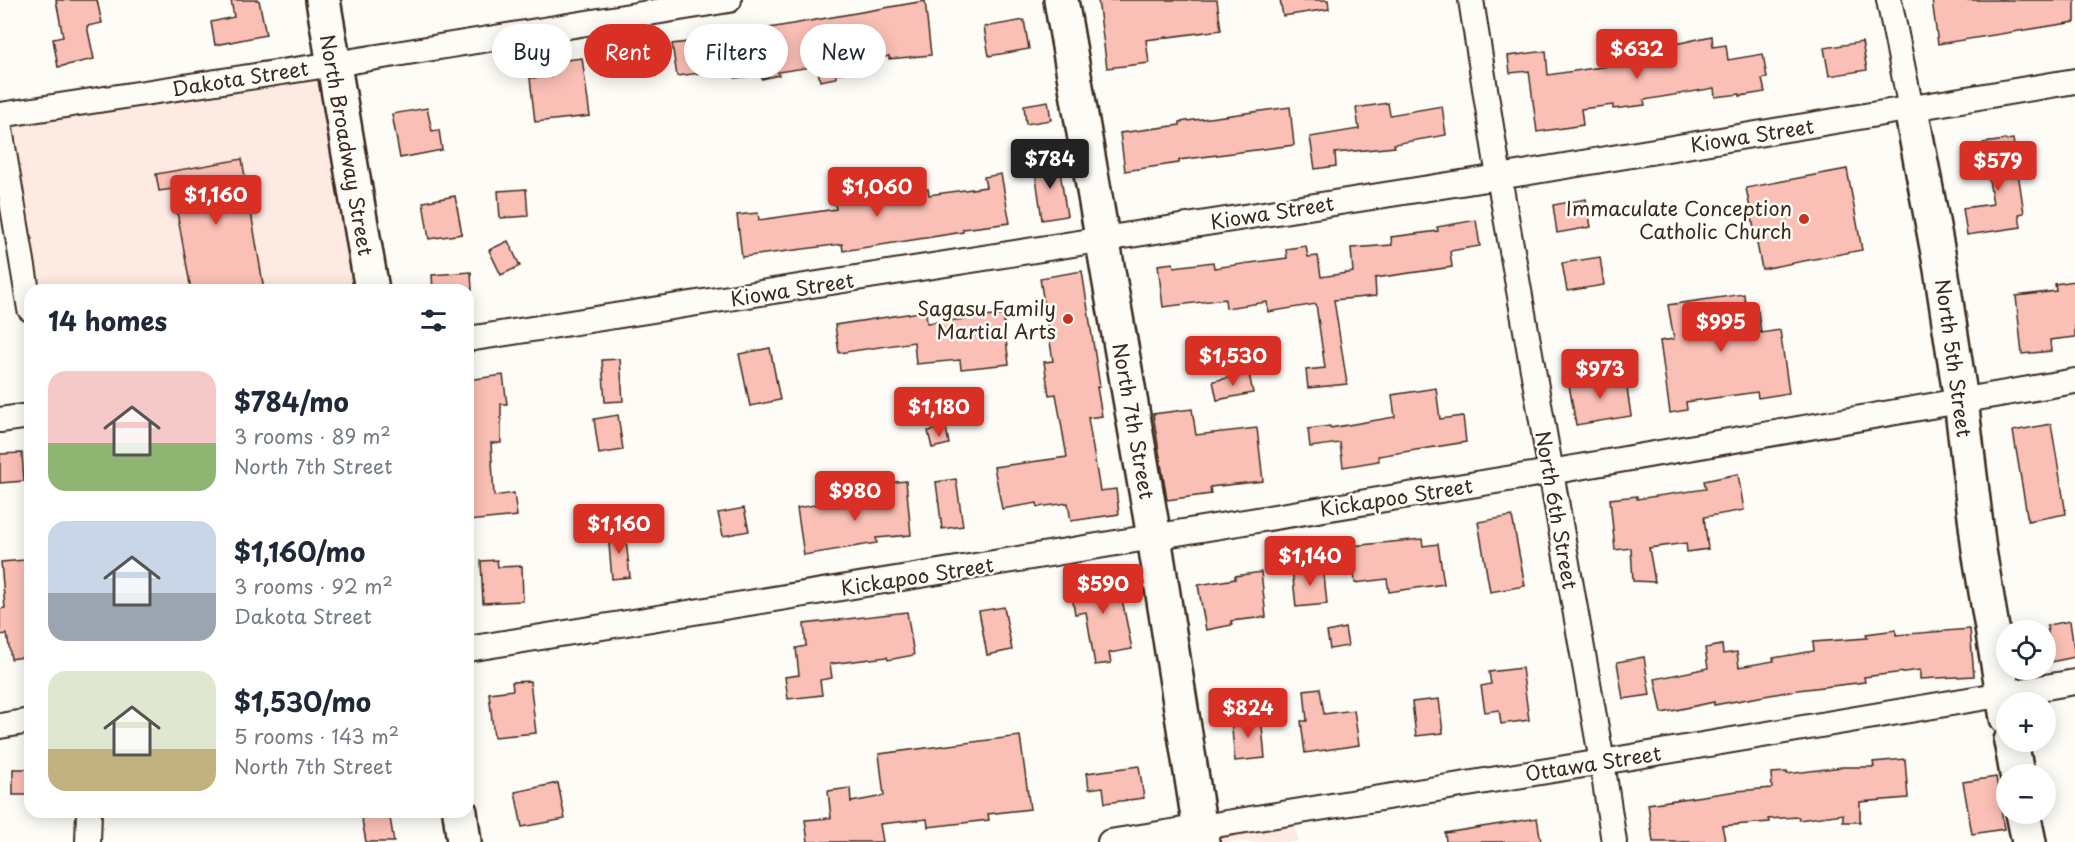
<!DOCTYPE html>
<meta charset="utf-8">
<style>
body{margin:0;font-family:"Playpen Sans",sans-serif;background:#f2f2f3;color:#1f2937;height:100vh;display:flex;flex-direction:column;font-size:22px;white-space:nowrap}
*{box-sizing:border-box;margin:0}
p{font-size:20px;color:#747a83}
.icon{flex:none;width:33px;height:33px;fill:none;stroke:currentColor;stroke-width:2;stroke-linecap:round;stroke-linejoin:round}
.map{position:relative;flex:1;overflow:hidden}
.sheet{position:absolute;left:24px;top:284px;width:450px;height:534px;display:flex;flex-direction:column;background:#fff;border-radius:18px;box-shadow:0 3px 15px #0003}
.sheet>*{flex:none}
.top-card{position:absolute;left:492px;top:24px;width:570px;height:54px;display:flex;gap:12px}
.buttons{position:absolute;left:1996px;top:620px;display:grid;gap:12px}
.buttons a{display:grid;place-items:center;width:60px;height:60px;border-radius:50%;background:#fff;box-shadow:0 3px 15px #0003;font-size:30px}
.price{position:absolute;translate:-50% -51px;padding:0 14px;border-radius:6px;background:#d93025;color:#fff;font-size:20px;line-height:39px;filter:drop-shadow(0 2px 3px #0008)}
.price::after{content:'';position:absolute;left:50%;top:36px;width:18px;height:14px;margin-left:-9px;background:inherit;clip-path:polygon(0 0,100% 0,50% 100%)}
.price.active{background:#222;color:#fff}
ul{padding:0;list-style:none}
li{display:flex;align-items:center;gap:18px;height:150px;padding:0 24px}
li span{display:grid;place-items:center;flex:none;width:168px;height:120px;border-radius:18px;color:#555}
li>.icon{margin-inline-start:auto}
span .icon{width:72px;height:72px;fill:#fffc;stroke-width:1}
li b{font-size:26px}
h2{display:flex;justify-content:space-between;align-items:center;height:72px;padding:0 24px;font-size:26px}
.tag{padding:0 21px;border-radius:27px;background:#fff;box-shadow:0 3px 15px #0003;font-size:21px;line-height:54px}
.tag.active{background:#d93025;color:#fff}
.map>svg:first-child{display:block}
.built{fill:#fceae3}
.building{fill:#fabfb5;stroke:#3b2a1e;stroke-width:1.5}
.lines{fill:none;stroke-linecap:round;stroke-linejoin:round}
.street-casing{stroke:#3b2a1e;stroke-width:28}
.secondary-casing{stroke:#3b2a1e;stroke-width:38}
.street{stroke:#fdfcf7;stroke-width:24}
.secondary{stroke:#fdfcf7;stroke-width:33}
.poi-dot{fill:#c8321e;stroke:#fdfcf7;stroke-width:2}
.labels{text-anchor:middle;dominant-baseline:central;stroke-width:5;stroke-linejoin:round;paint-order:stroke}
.street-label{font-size:20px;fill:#3b2a1e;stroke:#fdfcf7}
.poi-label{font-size:20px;fill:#3b2a1e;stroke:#fdfcf7;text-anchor:end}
</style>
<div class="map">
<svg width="2075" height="842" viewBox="0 0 2075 842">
<rect width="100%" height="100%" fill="#fdfcf7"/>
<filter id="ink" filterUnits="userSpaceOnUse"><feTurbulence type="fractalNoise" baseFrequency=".0167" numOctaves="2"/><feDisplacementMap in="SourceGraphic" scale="12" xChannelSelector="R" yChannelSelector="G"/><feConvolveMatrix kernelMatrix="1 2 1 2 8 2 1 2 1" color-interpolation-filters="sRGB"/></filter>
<g filter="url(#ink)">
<g class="built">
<path d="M 334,64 L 372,289 L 30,290 L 0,115 Z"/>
<path d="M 1294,811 L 1298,842 L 1202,842 L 1200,826 Z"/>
</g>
<g class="building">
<path d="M 56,0 L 97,0 L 102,23 L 87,26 L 94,59 L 58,67 L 53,39 L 63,37 Z"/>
<path d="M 231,0 L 259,0 L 266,35 L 215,45 L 211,22 L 234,17 Z"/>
<path d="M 1098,0 L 1217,0 L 1221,30 L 1146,40 L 1149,63 L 1107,68 Z"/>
<path d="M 1280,0 L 1328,0 L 1329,9 L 1283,16 Z"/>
<path d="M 1932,0 L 2075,0 L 2075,22 L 1938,44 Z"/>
<path d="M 925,1 L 931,55 L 889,59 L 889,56 L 858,64 L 859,70 L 836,74 L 836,78 L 820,81 L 817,66 L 778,72 L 779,75 L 762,79 L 761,75 L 735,78 L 734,69 L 677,76 L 672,44 L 729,37 L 729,35 Z"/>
<path d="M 1024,20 L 1029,49 L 989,56 L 984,27 Z"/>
<path d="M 1712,36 L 1713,47 L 1726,45 L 1728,60 L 1763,54 L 1767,78 L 1762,79 L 1765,92 L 1740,96 L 1740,94 L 1715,97 L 1714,88 L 1644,100 L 1645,105 L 1613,109 L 1613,105 L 1581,109 L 1583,125 L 1537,132 L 1529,71 L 1510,73 L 1508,56 L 1546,51 L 1548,75 L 1608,66 L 1607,55 L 1648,50 Z"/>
<path d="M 1862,42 L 1867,70 L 1829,76 L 1824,48 Z"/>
<path d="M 582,58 L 590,116 L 535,122 L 530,78 L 551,77 L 549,62 Z"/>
<path d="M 1048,101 L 1051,120 L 1026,124 L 1024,105 Z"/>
<path d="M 1388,103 L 1390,115 L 1442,106 L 1446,135 L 1394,144 L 1395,147 L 1335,153 L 1336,166 L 1315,169 L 1310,137 L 1359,129 L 1356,108 Z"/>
<path d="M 1290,107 L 1294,145 L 1179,160 L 1179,163 L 1125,171 L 1120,133 L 1180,125 L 1180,122 Z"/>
<path d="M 427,108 L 432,131 L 439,130 L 442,150 L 400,158 L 392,114 Z"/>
<path d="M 2013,139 L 2024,213 L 2019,214 L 2021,227 L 1967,235 L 1963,208 L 1993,204 L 1983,143 Z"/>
<path d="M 242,159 L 264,290 L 191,290 L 173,189 L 159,191 L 156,174 Z"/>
<path d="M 1058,159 L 1067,216 L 1042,220 L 1034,163 Z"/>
<path d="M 1847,169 L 1862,250 L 1762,269 L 1746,188 Z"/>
<path d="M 901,174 L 904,193 L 928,189 L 929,195 L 986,187 L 984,177 L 1001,174 L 1010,223 L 963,229 L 963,232 L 843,251 L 842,244 L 742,257 L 737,215 L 758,213 L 759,220 L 836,209 L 833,194 L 881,186 L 880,178 Z"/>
<path d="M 526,189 L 528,216 L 500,218 L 498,191 Z"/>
<path d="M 455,196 L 462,234 L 429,239 L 423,202 Z"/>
<path d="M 1586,199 L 1591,227 L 1557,233 L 1553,205 Z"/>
<path d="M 1476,220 L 1480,246 L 1450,251 L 1452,267 L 1375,278 L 1376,296 L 1334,300 L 1347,384 L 1308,388 L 1306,370 L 1325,368 L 1316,304 L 1268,312 L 1267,302 L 1226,308 L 1225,299 L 1163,307 L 1158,265 L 1173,263 L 1174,267 L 1213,262 L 1214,268 L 1287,258 L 1286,249 L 1306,246 L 1308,257 L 1318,256 L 1321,277 L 1353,272 L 1351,248 L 1392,245 L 1391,237 L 1438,231 L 1437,227 Z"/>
<path d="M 508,241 L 520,266 L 501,275 L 489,250 Z"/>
<path d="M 1600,257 L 1604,285 L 1567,291 L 1562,263 Z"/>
<path d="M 1082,271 L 1100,387 L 1097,387 L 1102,416 L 1088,418 L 1100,491 L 1116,489 L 1119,514 L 1071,521 L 1068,503 L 1038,507 L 1037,503 L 1002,509 L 994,467 L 1067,457 L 1056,394 L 1049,395 L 1044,362 L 1053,361 L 1040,278 Z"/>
<path d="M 471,272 L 472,290 L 433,290 L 432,275 Z"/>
<path d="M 2075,281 L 2075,337 L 2050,340 L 2051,351 L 2022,354 L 2016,296 L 2056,291 L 2055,284 Z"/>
<path d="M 1744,294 L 1746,312 L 1758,311 L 1761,333 L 1780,330 L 1789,393 L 1758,398 L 1757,392 L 1686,402 L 1687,410 L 1670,413 L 1660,341 L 1674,339 L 1668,305 Z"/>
<path d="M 926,311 L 927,323 L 1003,315 L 1009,364 L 961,369 L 960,360 L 916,364 L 914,342 L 839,353 L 835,325 Z"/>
<path d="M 770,348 L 780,400 L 750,406 L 739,354 Z"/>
<path d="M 620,359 L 623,401 L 605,402 L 602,360 Z"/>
<path d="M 1249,374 L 1253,393 L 1217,400 L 1213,381 Z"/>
<path d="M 1625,374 L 1631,416 L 1576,425 L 1569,385 Z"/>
<path d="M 503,375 L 507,404 L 501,404 L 501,443 L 491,443 L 494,496 L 514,493 L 517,516 L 468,521 L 468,380 Z"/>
<path d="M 1436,388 L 1440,419 L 1463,416 L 1466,442 L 1378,456 L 1379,461 L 1343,467 L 1340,443 L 1310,447 L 1308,429 L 1330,426 L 1330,428 L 1395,417 L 1392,395 Z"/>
<path d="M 1192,409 L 1196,435 L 1257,428 L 1263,481 L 1210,487 L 1211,494 L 1167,500 L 1153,414 Z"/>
<path d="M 618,415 L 623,450 L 599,454 L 594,419 Z"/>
<path d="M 2051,424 L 2066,514 L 2028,521 L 2013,431 Z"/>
<path d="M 946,428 L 949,444 L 932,448 L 928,431 Z"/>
<path d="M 22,453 L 24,481 L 0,483 L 0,454 Z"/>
<path d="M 1738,474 L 1744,510 L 1704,517 L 1708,549 L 1687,552 L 1686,543 L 1649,548 L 1655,582 L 1633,581 L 1631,548 L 1615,550 L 1610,499 L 1637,496 L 1637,499 L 1706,489 L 1704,481 Z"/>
<path d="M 956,479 L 963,526 L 942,529 L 936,482 Z"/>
<path d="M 906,481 L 911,535 L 876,538 L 877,543 L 804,555 L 797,508 L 820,504 L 821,506 L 887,497 L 885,483 Z"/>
<path d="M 744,508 L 749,531 L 723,536 L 718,513 Z"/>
<path d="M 1512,516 L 1525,586 L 1490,592 L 1478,522 Z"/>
<path d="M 625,531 L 630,577 L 612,579 L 608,533 Z"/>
<path d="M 1422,539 L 1423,546 L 1438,544 L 1444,584 L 1389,592 L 1387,579 L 1355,583 L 1351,546 Z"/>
<path d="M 25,560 L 30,604 L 30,656 L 11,659 L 7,634 L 0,635 L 0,609 L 5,608 L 1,562 Z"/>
<path d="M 497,560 L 498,567 L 522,566 L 523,601 L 483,603 L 481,561 Z"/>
<path d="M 1323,566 L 1327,604 L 1296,607 L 1292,569 Z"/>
<path d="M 1261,572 L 1266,617 L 1231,621 L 1232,625 L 1206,630 L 1198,585 L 1235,579 L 1235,576 Z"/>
<path d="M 1117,574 L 1132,649 L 1109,653 L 1111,663 L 1095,665 L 1086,612 L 1075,614 L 1070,582 Z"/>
<path d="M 1004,607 L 1012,650 L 987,655 L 979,611 Z"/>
<path d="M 907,612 L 914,655 L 888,660 L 887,657 L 830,664 L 832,678 L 820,680 L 822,695 L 788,699 L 785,677 L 799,675 L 796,648 L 806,646 L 804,624 Z"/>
<path d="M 2070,621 L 2075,657 L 2046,663 L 2046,641 L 2049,641 L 2047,625 Z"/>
<path d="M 1345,628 L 1348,646 L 1330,649 L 1327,632 Z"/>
<path d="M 1970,629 L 1974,676 L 1920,679 L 1920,670 L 1864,677 L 1865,682 L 1798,690 L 1714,705 L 1714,702 L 1662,713 L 1655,679 L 1708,668 L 1705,648 L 1722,645 L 1723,654 L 1737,652 L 1739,667 L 1774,661 L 1773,658 L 1814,651 L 1813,642 L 1867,638 L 1866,634 L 1896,630 L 1896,635 Z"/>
<path d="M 1644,657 L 1650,695 L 1623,699 L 1617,662 Z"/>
<path d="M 1522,668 L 1529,720 L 1501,724 L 1499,710 L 1485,712 L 1481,686 L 1491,684 L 1489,672 Z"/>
<path d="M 530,681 L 536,733 L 494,737 L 489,693 L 513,690 L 512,682 Z"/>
<path d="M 1320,688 L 1324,714 L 1354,710 L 1359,745 L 1305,753 L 1301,721 L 1307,721 L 1304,690 Z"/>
<path d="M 1439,699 L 1443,733 L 1416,736 L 1412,702 Z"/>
<path d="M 1261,716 L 1265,758 L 1235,761 L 1231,720 Z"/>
<path d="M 1020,736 L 1030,809 L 988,814 L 989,820 L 928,827 L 927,819 L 880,824 L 883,842 L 808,842 L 805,820 L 831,818 L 828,791 L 850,788 L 851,802 L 884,796 L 879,754 Z"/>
<path d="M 1905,759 L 1908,798 L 1860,802 L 1860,822 L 1843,822 L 1843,814 L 1799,820 L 1798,817 L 1768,819 L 1769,822 L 1722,826 L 1725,840 L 1712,842 L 1653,842 L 1648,804 L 1737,791 L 1772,788 L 1771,773 L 1787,772 L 1787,774 L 1842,767 L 1874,767 L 1873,762 Z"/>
<path d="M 1139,766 L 1144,798 L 1105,803 L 1103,787 L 1089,789 L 1087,773 Z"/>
<rect x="13" y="769" width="17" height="26"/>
<path d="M 1996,777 L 2004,829 L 1972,834 L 1963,782 Z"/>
<path d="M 558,783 L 565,819 L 522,827 L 515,792 Z"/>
<path d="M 374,812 L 389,812 L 394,842 L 366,842 L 361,814 Z"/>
<path d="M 1537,818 L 1541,842 L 1446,842 L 1445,833 Z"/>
</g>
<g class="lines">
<defs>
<g id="street">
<path d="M 1471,0 L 1499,177 L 1602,762 L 1614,842"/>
<path d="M 1889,0 L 1911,109"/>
<path d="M 0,115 L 334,64 L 729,0"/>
<path d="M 0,129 L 30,309"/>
<path d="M 468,339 L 1499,177 L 2075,81"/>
<path d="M 0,420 L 30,416"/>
<path d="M 468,649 L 1550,472 L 2075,381"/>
<path d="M 0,726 L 30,721"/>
<path d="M 88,842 L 89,812"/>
<path d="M 1110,842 L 1602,762 L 2075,682"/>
</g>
<g id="secondary">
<path d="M 323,0 L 372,290"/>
<path d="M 1061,0 L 1154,537 L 1202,842"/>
<path d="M 1911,109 L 1941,269 L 1961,401 L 1979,550 L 2007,718"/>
<path d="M 2011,741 L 2017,774"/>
<path d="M 460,812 L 464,842"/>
<path d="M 2023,813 L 2029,842"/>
</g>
</defs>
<use href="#street" class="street-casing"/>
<use href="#secondary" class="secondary-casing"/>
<use href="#street" class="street"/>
<use href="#secondary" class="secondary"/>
</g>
</g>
<g class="poi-dot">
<circle cx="1804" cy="219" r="6"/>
<circle cx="1068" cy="319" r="6"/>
</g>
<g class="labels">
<g class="street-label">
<text transform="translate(240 78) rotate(-9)">Dakota Street</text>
<text transform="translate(1752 135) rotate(-9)">Kiowa Street</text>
<text transform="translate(347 145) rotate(80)">North Broadway Street</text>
<text transform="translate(1272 212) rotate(-9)">Kiowa Street</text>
<text transform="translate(792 289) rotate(-9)">Kiowa Street</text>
<text transform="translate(1954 358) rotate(82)">North 5th Street</text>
<text transform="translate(1134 421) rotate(80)">North 7th Street</text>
<text transform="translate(1396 497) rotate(-9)">Kickapoo Street</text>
<text transform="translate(1557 510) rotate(80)">North 6th Street</text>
<text transform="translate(917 576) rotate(-9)">Kickapoo Street</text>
<text transform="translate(1593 763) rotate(-9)">Ottawa Street</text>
</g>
<g class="poi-label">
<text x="1792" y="208">Immaculate Conception<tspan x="1792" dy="23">Catholic Church</tspan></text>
<text x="1056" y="308">Sagasu Family<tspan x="1056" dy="23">Martial Arts</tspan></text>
</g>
</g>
</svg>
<div class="buttons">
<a><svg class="icon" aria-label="locate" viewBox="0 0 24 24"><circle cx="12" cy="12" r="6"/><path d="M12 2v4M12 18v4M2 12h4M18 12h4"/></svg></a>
<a>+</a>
<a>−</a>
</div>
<b class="price" style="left:1637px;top:80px">$632</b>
<b class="price active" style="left:1050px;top:190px">$784</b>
<b class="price" style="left:1998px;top:192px">$579</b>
<b class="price" style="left:877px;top:218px">$1,060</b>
<b class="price" style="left:216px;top:226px">$1,160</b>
<b class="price" style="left:1721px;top:353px">$995</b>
<b class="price" style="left:1233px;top:387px">$1,530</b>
<b class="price" style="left:1600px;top:400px">$973</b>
<b class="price" style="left:939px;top:438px">$1,180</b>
<b class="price" style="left:855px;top:522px">$980</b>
<b class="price" style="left:619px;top:555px">$1,160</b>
<b class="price" style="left:1310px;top:587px">$1,140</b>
<b class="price" style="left:1103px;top:615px">$590</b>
<b class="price" style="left:1248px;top:739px">$824</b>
<div class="top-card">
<a class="tag">Buy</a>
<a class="tag active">Rent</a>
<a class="tag">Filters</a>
<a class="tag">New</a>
</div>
<section class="sheet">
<h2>14 homes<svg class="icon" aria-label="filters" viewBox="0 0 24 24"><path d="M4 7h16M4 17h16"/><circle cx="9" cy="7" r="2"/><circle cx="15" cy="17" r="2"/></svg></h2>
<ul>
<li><span style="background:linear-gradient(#f6c9c9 60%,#8fb573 0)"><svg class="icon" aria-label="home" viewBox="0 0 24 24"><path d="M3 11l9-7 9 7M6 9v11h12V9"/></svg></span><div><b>$784/mo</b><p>3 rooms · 89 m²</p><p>North 7th Street</p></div></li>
<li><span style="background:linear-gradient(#c9d6e8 60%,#9aa5b1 0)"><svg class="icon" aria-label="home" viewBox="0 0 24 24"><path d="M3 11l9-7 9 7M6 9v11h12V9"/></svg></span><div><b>$1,160/mo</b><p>3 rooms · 92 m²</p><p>Dakota Street</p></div></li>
<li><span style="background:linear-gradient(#dfe7d0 65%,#c2b280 0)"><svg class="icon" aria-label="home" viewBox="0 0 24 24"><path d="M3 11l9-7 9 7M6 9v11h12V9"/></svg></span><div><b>$1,530/mo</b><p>5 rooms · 143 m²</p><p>North 7th Street</p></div></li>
</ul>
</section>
</div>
